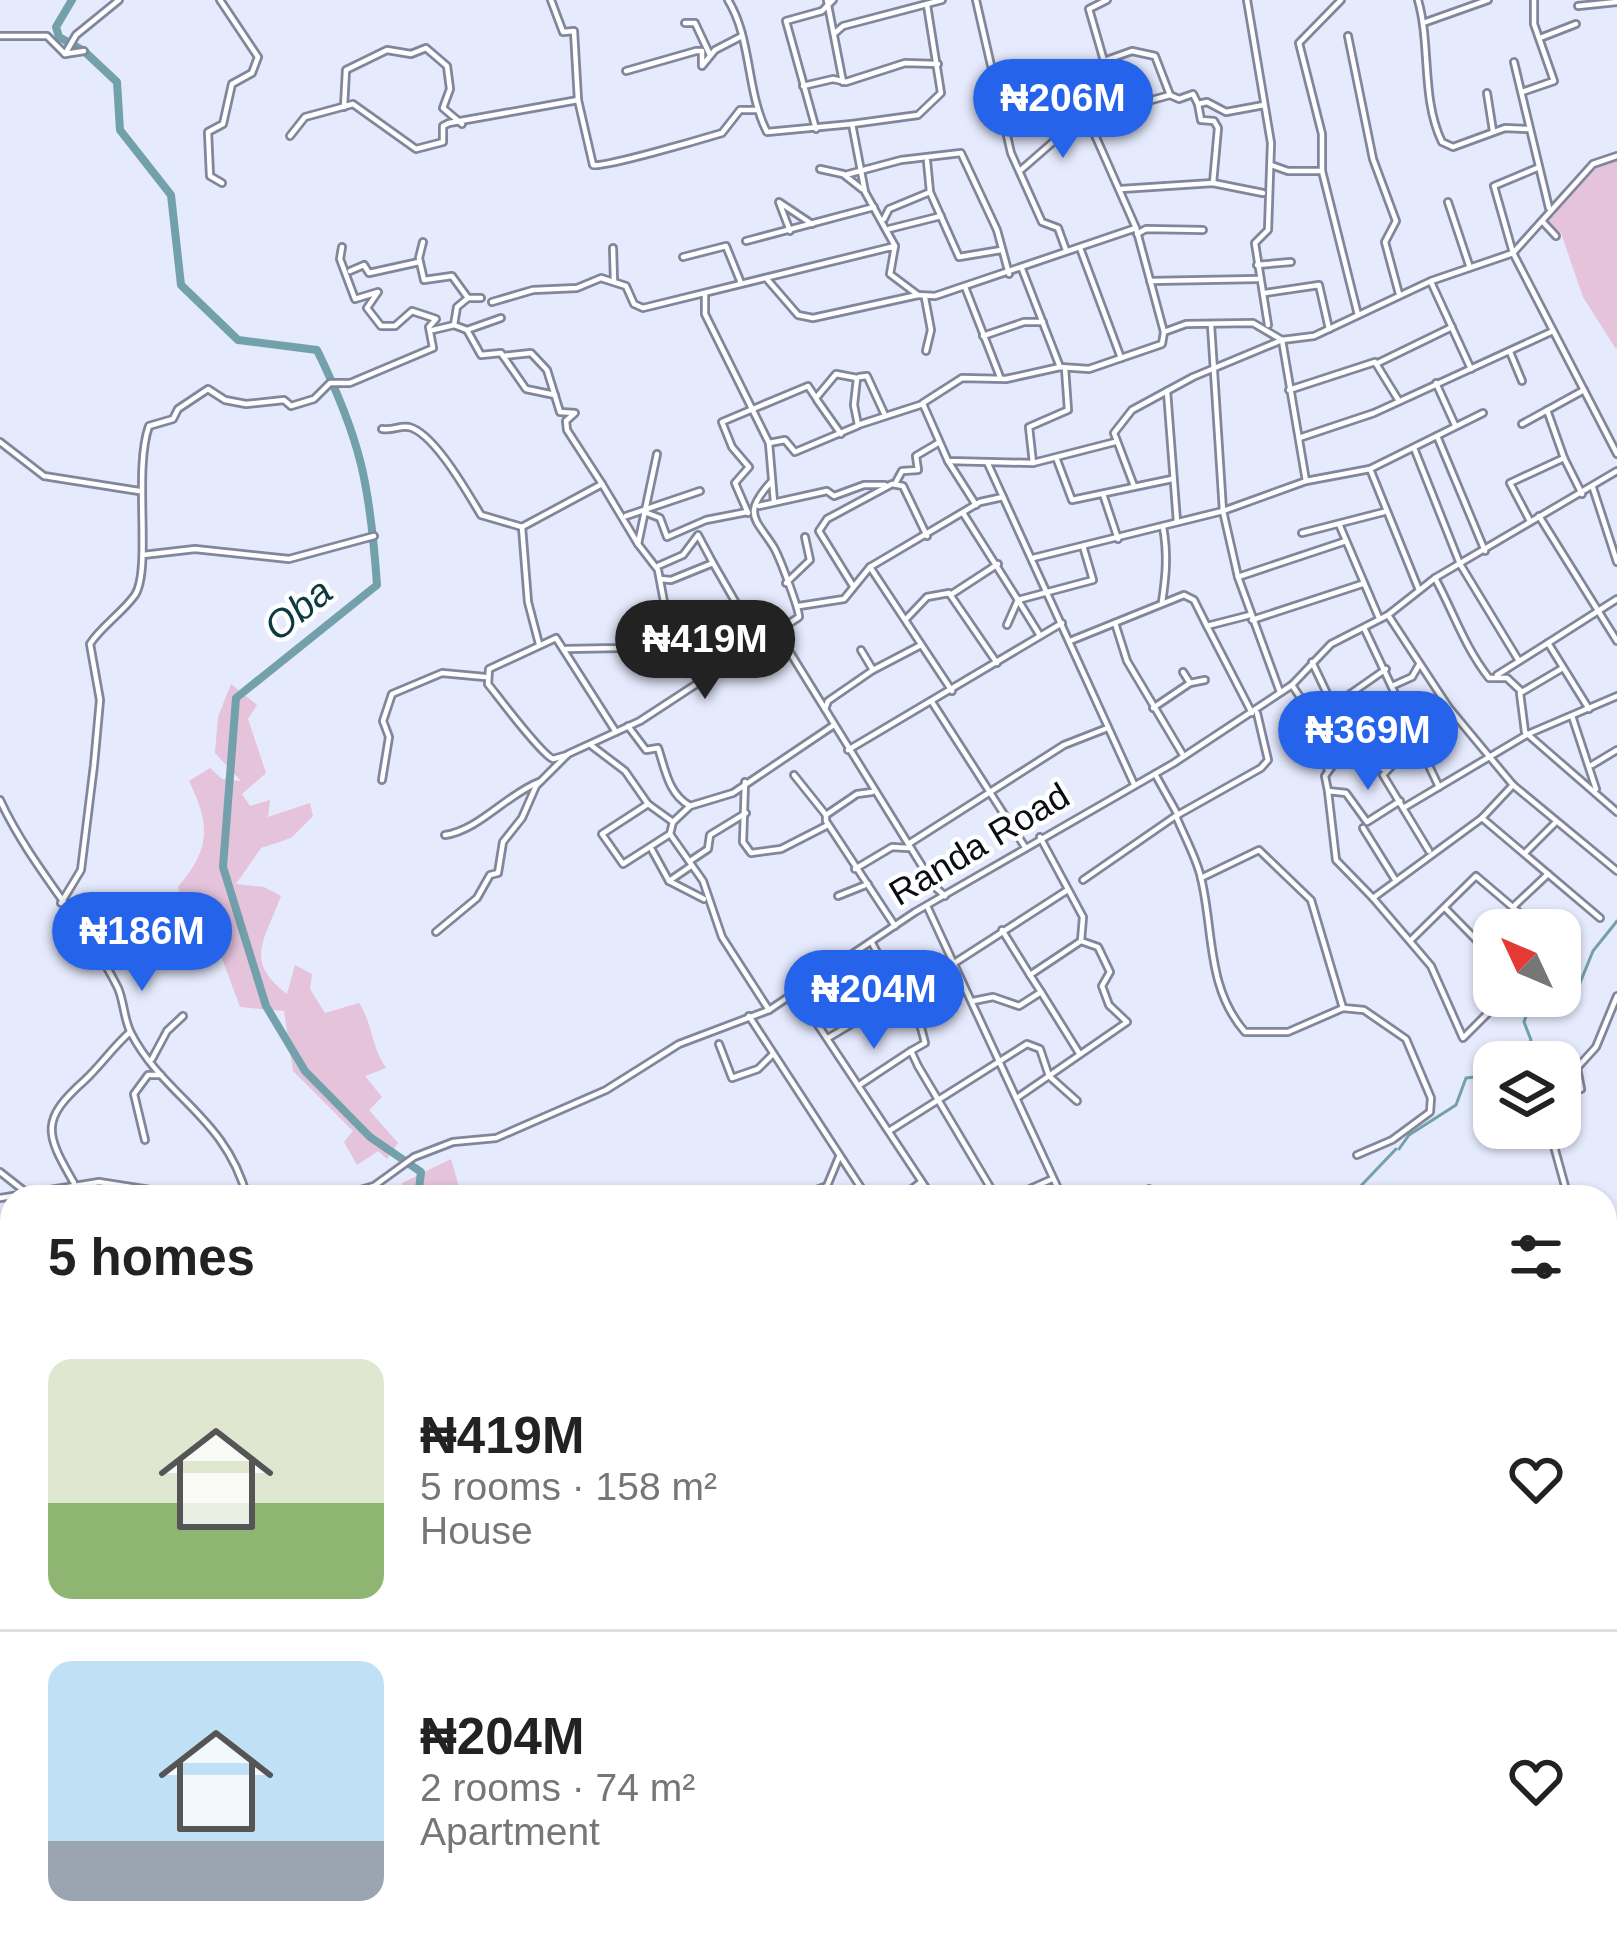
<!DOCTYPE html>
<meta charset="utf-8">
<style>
body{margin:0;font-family:Arial,sans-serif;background:#f2f2f2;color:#222;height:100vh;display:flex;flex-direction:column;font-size:45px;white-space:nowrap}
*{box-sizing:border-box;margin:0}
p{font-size:39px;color:#767676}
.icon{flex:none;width:66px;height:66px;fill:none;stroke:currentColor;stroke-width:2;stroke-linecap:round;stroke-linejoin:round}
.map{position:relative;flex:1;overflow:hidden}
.details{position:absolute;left:0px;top:1185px;width:1617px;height:771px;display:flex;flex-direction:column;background:#fff;border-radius:36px 36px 0 0;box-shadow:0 3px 9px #0004}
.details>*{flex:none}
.needle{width:78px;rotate:314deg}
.controls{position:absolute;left:1473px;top:909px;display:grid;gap:24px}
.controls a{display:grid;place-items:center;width:108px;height:108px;border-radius:24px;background:#fff;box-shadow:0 3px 9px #0004;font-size:60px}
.price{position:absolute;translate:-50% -102px;padding:0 27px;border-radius:42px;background:#2563eb;color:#fff;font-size:39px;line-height:78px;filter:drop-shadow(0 3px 6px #0008)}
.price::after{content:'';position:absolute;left:50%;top:72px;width:36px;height:27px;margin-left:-18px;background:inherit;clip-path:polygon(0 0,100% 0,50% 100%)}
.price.current{background:#222;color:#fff}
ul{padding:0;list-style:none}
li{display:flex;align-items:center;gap:36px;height:300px;padding:0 48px}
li+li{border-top:3px solid #e0e0e0}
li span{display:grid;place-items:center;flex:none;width:336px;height:240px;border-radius:24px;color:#555}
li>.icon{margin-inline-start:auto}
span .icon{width:144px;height:144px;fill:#fffc;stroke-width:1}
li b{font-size:51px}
h2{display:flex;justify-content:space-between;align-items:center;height:144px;padding:0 48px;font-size:51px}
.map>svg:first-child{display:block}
.green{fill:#e4c3db}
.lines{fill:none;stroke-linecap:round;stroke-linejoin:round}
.stream{stroke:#72a1ab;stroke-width:3}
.river{stroke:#72a1ab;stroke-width:8}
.street-casing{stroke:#81869b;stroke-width:10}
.street{stroke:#fff;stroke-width:4.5}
.labels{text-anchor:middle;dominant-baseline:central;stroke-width:9;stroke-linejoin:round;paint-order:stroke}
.street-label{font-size:36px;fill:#0b0d15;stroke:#fff}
.water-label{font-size:39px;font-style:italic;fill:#0c3a42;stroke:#fff}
</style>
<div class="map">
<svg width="1617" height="1954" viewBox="0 0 1617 1954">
<rect width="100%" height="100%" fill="#e5eafd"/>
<g class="green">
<path d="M 1617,159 L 1617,348 L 1616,349 L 1583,297 L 1561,233 L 1546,222 L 1600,164 Z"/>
<path d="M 231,684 L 257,705 L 248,719 L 266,773 L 242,794 L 250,806 L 270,800 L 268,817 L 310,803 L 313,816 L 291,838 L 261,848 L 236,884 L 264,887 L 281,896 C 265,940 243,961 287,994 L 295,965 L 312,974 L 310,989 L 325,1013 L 359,1003 C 373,1025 371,1046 386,1068 L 365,1076 L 382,1097 L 369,1110 L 398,1143 L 387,1159 L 378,1151 L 357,1165 L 344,1142 L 353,1131 L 293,1071 L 284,1011 L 240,1007 L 213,934 L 191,930 L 178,887 C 210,849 211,826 189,781 L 210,768 L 222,779 L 241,781 L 215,753 L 218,717 Z"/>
<path d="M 451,1159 L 462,1197 L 403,1197 L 402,1183 Z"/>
<path d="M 12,1274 L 12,1434 L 0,1424 L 0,1305 L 1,1285 Z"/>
<path d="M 923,1944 L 1382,1944 L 1372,1954 L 928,1954 Z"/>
</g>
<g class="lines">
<g class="stream">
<path d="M 1519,1062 L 1531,1040 L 1524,1022 L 1528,1010 L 1557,998 L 1571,1005 L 1593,951 L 1617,921"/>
<path d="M 1399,1149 L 1409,1135 L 1456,1105 L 1466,1078 L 1494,1075"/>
<path d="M 1340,1197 L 1355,1192 L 1396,1149"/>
</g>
<g class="river">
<path d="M 72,0 L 56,27 L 59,37 L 84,51 L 117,82 L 120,130 L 171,195 L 181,285 L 238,340 L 317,350 C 361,440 370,485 377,585 L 236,698 L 223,867 L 266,1006 L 305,1071 L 370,1137 L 421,1172 L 418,1197"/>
<path d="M 0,1413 L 12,1423"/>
<path d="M 609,1944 L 611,1954"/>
</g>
<defs>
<g id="street">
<path d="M 220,0 L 258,57 L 252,73 L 232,84 L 223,124 L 208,132 L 210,176 L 222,183"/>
<path d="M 551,0 L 563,32 L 574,31 L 578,100 L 593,165 C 603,168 702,139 722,133 L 740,110 L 756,110"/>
<path d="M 728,0 C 752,39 746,91 767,132 L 852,124 L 865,192 L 895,246"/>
<path d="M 827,0 L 843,82"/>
<path d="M 976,0 L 1011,153 L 1042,222 L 1058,228 L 1066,250"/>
<path d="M 1107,0 L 1089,9 L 1104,61 L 1132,51 L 1155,56 L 1170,95"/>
<path d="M 1247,0 L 1271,143 L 1268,230 L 1255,243 L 1268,325"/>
<path d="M 1341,0 L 1299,43 L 1322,134 L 1322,171 L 1358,315"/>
<path d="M 1418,0 C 1431,45 1421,99 1442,142 L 1453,147 L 1505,128 L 1527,129"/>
<path d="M 1578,6 L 1617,2"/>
<path d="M 1426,22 L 1488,0"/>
<path d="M 685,23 L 695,23 L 710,55"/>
<path d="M 835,33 L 843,26 L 942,0"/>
<path d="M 0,36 L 47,36 L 65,54 L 84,51"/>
<path d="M 1348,36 L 1373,159 L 1396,221 L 1385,242 L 1399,294"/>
<path d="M 1540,38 L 1576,24"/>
<path d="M 65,54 L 76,35 L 119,0"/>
<path d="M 1514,62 L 1549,208"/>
<path d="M 626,71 L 696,51 L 702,51 L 702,66 L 715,50 L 742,36"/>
<path d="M 803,86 L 833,79 L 846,82 L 905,63 L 938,64"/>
<path d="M 1522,92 L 1554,81 L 1534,24 L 1534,0"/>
<path d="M 1487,93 L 1493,131"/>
<path d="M 1198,104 L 1201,120 L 1214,121 L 1218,128 L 1213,183"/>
<path d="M 344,107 L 346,70 L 387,50 L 411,54 L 426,48 L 447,66 L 450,89 L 443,108 L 462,124"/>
<path d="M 852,124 L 918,115 L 941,93 L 927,5"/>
<path d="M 816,129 L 786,21 L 822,11 L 833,0"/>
<path d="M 290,136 L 305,117 L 353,104 L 416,149 L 443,142 L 443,126 L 449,123 L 578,100"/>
<path d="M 927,161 L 930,192"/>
<path d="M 1271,165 L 1288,171 L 1322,171"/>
<path d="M 1537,168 L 1494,186 L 1513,253 L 1593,164 L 1617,156"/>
<path d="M 820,169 L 843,174 L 862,189"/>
<path d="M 1022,169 L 1053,142 L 1060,125"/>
<path d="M 845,175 L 901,160 L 961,153 L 997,230 L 1009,274"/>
<path d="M 1121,189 L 1213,183 L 1263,193"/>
<path d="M 1448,202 L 1469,265"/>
<path d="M 884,219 L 889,209 L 930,192 L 959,257 L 1001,250"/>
<path d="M 1543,222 L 1556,236"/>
<path d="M 1136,228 L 1091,126 L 1115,122 L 1115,110 L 1170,95 L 1179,99 L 1193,94 L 1198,104 L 1207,102 L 1226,112 L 1264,105"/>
<path d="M 889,229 L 941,216"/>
<path d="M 790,231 L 779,202 L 812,224"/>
<path d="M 1137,234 L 1146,229 L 1203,230"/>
<path d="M 746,241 L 874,207"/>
<path d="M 423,242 L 419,258 L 424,280 L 452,276 L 468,298"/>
<path d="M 613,248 L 614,281"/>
<path d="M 1080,248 L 1121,358"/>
<path d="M 683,257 L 726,246 L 741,283"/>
<path d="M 1257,265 L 1291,262"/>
<path d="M 1022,269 L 1060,367"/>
<path d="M 350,271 L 364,265 L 369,273 L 419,262"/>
<path d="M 766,278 L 798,315 L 813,318 L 918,295"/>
<path d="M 1150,281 L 1258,279"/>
<path d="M 1431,282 L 1471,369"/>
<path d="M 965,287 L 1000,377"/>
<path d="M 705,293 L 705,314 L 769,443 L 774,502"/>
<path d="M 1265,293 L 1319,285 L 1329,329"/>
<path d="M 925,298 L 931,330 L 926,351"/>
<path d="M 492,302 L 533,290 L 577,288 L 601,278 L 626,286 L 634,304 L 643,308 L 895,246 L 890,274 L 918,295 L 935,296 L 1136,228 L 1164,332 L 1186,324 L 1253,323 L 1282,340 L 1306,481"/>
<path d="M 454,325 L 457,307 L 468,298 L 481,298"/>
<path d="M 433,330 L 454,325 L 467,330 L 501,318"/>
<path d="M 467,330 L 481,355 L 501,353 L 526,389 L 555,395"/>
<path d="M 983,336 L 1024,322 L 1043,322"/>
<path d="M 1510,352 L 1522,381"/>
<path d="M 503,356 L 531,353 L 547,370 L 560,412 L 575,413 L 566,421 L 567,430 L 602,484"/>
<path d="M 1378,363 L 1452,327"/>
<path d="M 859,377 L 867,376 L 884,413"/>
<path d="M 1436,383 L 1455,425"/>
<path d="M 1289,390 L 1375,362 L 1399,401"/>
<path d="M 1167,391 L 1177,522"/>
<path d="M 817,400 L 841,434"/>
<path d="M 923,403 L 962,378 L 1006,379 L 1060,367 L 1089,369 L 1162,344 L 1164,332"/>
<path d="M 1547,410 L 1564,458"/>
<path d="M 1522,424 L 1584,390"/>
<path d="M 382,429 C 394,431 399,425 409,427 C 434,433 467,492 481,515 L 522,527 L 602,484 L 638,544"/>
<path d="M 1437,436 L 1485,551"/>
<path d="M 1299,438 L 1374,413 L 1553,331"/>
<path d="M 0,442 L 44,476 L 139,491"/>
<path d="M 769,443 L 785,440 L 795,452 L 857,426"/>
<path d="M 1414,448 L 1460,564 L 1519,661"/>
<path d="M 657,454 L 638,544 L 658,570 L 664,602 L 701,651 L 705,675"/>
<path d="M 1057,460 L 1072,500 L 1172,479"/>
<path d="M 948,461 L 976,505"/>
<path d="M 1033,463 L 1029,427 L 1068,410 L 1065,368"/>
<path d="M 988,464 L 1134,784"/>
<path d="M 1370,469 L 1419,590"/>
<path d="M 896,482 L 902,471 L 918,470 L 916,456 L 938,443"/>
<path d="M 1134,486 L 1114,433 L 1132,410 L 1193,377 L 1282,340 L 1314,336 L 1431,281 L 1513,253 L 1617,454"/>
<path d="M 1593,488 L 1617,562"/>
<path d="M 1103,494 L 1118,539"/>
<path d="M 759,506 L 827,491 L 834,496 L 864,485 L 885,485"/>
<path d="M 642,511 L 660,518 L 667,537 L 706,520 L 747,512"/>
<path d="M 748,513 L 735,483 L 749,467 L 732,447 L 722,422 L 808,386 L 816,398 L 836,374 L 857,378 L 854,405 L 858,425 L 923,404 L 948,461 L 1033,463 L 1115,442"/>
<path d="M 963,513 L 1018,600 L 1007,625"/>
<path d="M 626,516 L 700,491"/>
<path d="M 1539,516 L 1617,641"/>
<path d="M 1530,521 L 1510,483 L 1564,458 L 1582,494"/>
<path d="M 1339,524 L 1379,618"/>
<path d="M 522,527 L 528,602 L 539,644"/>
<path d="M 1302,533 L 1384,512"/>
<path d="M 143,555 L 195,549 L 289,559 L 374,536"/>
<path d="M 1033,558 L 1223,511 L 1211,325"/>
<path d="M 658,566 L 683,555 L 698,535 L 713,563"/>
<path d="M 870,567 L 952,691"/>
<path d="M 1238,577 L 1346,541"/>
<path d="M 1435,578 C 1454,613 1464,646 1489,678 L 1507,678 L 1522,692 L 1561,669"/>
<path d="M 660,579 L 671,580 L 713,563 L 759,643"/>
<path d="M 786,583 L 810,560 L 805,537"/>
<path d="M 853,586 L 819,531 L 827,519 L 892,484 L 903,486 L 927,536"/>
<path d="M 952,594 L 998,564"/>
<path d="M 1162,602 C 1166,576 1168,554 1163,527"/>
<path d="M 799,606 L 844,599 L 870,567 L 980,502 L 1003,497"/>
<path d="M 1250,615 L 1207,626 L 1252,713"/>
<path d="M 1388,615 L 1449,708 L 1513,785 L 1617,871"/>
<path d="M 907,618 L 927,597 L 949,593 L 997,663"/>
<path d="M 1252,620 L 1362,584"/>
<path d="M 1115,623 L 1127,661 L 1183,755"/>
<path d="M 1365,630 L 1439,787"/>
<path d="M 778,633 L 935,887 L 945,896"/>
<path d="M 1039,634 L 1018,600 L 1093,580 L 1083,546"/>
<path d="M 1070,641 L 1184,595 L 1194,600 L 1207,626"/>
<path d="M 566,649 L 620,648 L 687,632"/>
<path d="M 1312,662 L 1333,706 L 1386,669"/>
<path d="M 873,670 L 921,645"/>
<path d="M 1497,675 L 1548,643"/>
<path d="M 1190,683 L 1205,680"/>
<path d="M 1292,685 L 1316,721 L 1328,771"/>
<path d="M 1392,686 L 1412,677 L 1419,665"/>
<path d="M 1280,692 L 1238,577 L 1223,511 L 1306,481 L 1370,469 L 1483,413"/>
<path d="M 1520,693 L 1525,732 L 1617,812"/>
<path d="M 932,702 L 1025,847"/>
<path d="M 1153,708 L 1190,683 L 1183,672"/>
<path d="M 825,709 L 828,701 L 873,670 L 861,650"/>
<path d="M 1589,709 L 1548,643 L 1617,599"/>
<path d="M 1572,716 L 1596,789"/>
<path d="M 1316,724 L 1333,707"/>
<path d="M 628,726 L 646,750 L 658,748 C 665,768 668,794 690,806"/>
<path d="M 1415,741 L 1383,775 L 1429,851"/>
<path d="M 1367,743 L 1383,769"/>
<path d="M 592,746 L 625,771 L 648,804 L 673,822"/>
<path d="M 848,750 L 1062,623"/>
<path d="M 567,755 L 553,759 C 541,754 500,699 488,684 L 489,669 L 556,638 L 616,732"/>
<path d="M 1592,765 L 1617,750"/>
<path d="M 1155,774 L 1178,815"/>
<path d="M 794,775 L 826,815"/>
<path d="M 382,780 L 389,737 L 383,721 L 392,694 L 442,673 L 485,677"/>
<path d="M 745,782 L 743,842 L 751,853 L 781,849 L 826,826"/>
<path d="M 1328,791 L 1336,860 L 1373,898 L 1482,818 L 1513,785"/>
<path d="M 872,792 L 857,794 L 826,815 L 826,821 L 895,926"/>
<path d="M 0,800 C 31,867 85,922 118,988 C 124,1002 124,1020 131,1033 C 164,1097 226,1117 247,1197"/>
<path d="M 1400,801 L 1367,822 L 1346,793 L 1328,791 L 1325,776 L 1333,765 L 1405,719"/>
<path d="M 648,804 L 602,834 L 623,864 L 670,834 L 673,822 L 690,806 L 733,793 L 834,725"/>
<path d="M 1405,807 L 1528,734 L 1617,696"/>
<path d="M 1176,816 C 1184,836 1197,859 1201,878 C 1214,931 1206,987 1245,1032 L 1288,1032 L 1343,1008"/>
<path d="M 1482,818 L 1600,918"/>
<path d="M 1363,828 L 1396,881"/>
<path d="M 670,834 L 703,881 L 722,937 L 769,1010"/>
<path d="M 445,835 C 479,830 506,795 539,782"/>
<path d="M 910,843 L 1064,745 L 1105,729"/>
<path d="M 652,850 L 669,881"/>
<path d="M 1525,853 L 1555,823"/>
<path d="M 690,861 L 708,849 L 710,835 L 746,813"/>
<path d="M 691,866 L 669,881 L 704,899"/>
<path d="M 855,869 L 892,847 L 908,848"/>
<path d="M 1201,878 L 1259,850 L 1311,900 L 1343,1008 L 1364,1010 L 1406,1039 L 1431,1098 L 1430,1112 L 1392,1140 L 1357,1155"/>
<path d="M 1083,880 L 1174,817 L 1261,768 L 1268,760 L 1257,713"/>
<path d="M 838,896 L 868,884"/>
<path d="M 1373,898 L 1431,966 L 1463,1038 L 1505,996"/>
<path d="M 61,903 L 81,870 L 94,765 L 100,700 L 90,644 C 101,627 122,613 135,595 C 152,569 133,470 149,426 L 173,419 L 178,409 L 208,389 L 225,400 L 246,404 L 284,400 L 291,406 L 314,399 L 330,383 L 350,383 L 433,348 L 429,327 L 436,319 L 412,311 L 395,326 L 381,326 L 367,308 L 378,292 L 355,299 L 340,259 L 342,247"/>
<path d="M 927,906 L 1062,1197"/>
<path d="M 1514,906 L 1548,874"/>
<path d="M 1445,908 L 1494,958"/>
<path d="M 1002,930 L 1030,975"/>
<path d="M 436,932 L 477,898 L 490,875 L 498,873 L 503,842 L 522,818 L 536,786 L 568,754 L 640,721 L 799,617 C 799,609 779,555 773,546 C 755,518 742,514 771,482"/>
<path d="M 1412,939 L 1476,876 L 1529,921 L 1520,930"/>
<path d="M 956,962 L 1066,891"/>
<path d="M 800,990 L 814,1019 L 932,1197"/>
<path d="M 1041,992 L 1079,1053"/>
<path d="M 900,995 C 917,1007 920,1023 925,1043 L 911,1051 L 918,1066 L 996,1197"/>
<path d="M 973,1001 L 993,997 L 1019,1006 L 1041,992 L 1030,975 L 1081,941"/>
<path d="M 749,1016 L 867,1197"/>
<path d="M 828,1038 L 900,995 L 872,943"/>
<path d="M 719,1044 L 732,1078 L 758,1069 L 772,1055"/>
<path d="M 152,1059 L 167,1031 L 183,1016"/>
<path d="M 861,1084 L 911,1051"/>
<path d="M 1560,1095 L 1581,1089 L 1577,1068 L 1596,1047 L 1617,996"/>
<path d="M 1017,1098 L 1127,1022 L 1109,1005 L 1102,986 L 1110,972 L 1098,947 L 1081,941 L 1083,917 L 1040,837"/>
<path d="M 1549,1128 L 1568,1197"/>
<path d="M 889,1131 L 1027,1044 L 1040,1049 L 1049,1076 L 1077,1101"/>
<path d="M 145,1140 L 134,1094 L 148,1075 L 161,1075"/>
<path d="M 0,1172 L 28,1194"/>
<path d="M 74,1183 C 45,1133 40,1120 85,1080 C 101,1065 113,1047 130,1032"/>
<path d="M 762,1190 L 767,1197"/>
<path d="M 337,1197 L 374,1186 L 414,1157 L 453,1142 L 496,1138 L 606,1090 L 679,1044 L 769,1010 L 915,912 L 1174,763 L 1292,685 L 1331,644 L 1388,615 L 1435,578 L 1617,471"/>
<path d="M 799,1197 L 827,1186 L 839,1157"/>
<path d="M 902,1197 L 921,1182"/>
<path d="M 1012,1197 L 1050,1180"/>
<path d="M 1130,1197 L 1149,1189 L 1156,1197"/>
<path d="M 0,1198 L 99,1182 L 195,1197"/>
<path d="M 1605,1246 L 1617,1248"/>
<path d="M 1605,1460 L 1617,1450"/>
<path d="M 0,1461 L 12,1464"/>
<path d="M 0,1489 L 12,1495"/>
<path d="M 1605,1657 L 1617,1643"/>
<path d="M 1617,1724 L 1608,1736 L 1617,1749"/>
<path d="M 0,1821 L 12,1822"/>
<path d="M 981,1944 L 990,1954"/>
<path d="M 1418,1944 L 1425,1954"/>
<path d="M 855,1954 L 857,1944"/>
<path d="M 1138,1954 L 1150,1944"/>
</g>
</defs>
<use href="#street" class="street-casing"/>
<use href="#street" class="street"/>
</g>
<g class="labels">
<g class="street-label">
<text transform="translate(979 844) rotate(-31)">Randa Road</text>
</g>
<g class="water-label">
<text transform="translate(298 609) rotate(-39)">Oba</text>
</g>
</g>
</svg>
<div class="controls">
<a><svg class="needle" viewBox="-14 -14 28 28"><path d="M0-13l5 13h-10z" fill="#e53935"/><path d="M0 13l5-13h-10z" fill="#767676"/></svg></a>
<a><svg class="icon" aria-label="layers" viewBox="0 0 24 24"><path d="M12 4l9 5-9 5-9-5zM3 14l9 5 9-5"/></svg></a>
</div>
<b class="price" style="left:1063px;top:161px">₦206M</b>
<b class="price current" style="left:705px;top:702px">₦419M</b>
<b class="price" style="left:1368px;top:793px">₦369M</b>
<b class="price" style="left:142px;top:994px">₦186M</b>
<b class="price" style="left:874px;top:1052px">₦204M</b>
<section class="details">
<h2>5 homes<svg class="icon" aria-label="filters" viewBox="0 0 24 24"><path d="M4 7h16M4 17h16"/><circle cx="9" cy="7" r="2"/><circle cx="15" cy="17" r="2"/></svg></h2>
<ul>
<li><span style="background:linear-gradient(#dfe7d0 60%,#8fb573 0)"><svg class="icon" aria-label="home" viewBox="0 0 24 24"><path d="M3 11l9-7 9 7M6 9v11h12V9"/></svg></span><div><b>₦419M</b><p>5 rooms · 158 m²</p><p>House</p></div><svg class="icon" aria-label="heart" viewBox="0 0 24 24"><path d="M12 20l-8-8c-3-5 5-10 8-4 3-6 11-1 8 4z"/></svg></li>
<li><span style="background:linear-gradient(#bfe0f5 75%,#9aa5b1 0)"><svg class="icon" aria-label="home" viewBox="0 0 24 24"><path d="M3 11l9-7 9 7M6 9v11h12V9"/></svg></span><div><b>₦204M</b><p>2 rooms · 74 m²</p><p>Apartment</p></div><svg class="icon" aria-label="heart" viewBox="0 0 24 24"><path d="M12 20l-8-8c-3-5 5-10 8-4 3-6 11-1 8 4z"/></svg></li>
</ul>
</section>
</div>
